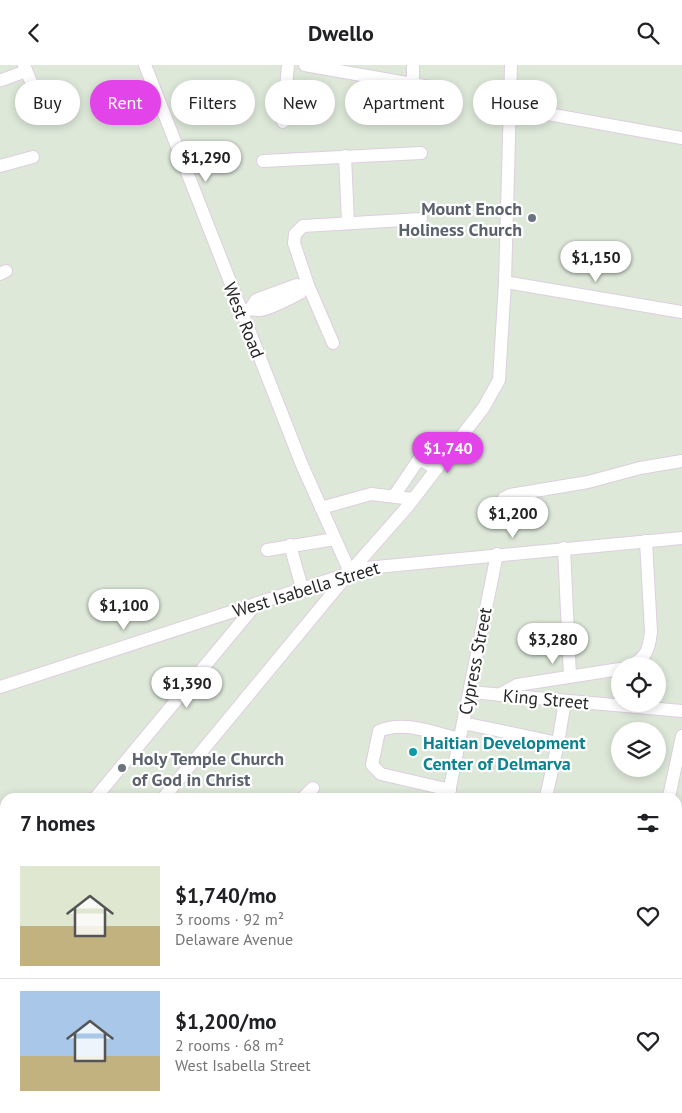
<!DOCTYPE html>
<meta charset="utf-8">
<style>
body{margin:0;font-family:"PT Sans",sans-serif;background:#f2f2f2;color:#202124;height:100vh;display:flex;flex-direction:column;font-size:19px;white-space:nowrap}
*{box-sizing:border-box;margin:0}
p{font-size:16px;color:#757577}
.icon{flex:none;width:28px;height:28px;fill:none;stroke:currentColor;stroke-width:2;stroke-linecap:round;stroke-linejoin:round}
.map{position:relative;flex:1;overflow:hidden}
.details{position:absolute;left:0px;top:728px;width:682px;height:321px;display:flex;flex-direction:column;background:#fff;border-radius:15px 15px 0 0;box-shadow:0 2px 8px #0003}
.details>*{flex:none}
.guide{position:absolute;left:15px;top:15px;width:652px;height:45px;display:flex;gap:10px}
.fabs{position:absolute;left:611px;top:592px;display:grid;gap:10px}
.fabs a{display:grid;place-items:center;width:55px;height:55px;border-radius:50%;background:#fff;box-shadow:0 2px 8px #0003;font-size:25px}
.price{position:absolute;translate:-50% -42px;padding:0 11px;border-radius:18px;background:#fff;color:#222;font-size:16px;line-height:32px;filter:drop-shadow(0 1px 2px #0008)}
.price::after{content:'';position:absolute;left:50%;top:30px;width:15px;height:11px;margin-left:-8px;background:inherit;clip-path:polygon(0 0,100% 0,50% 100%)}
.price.selected{background:#e244ea;color:#fff}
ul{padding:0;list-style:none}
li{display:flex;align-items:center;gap:15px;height:125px;padding:0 20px}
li+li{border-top:1px solid #e0e0e0}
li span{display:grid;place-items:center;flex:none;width:140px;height:100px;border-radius:0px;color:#555}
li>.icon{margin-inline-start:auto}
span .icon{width:60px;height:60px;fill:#fffc;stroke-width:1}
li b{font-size:21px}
h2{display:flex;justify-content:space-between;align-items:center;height:60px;padding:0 20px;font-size:21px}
.pill{padding:0 18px;border-radius:22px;background:#fff;box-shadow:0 2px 8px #0003;font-size:18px;line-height:45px}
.pill.selected{background:#e244ea;color:#fff}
header{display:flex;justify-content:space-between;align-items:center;height:65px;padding:0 20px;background:#fff;font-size:22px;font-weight:600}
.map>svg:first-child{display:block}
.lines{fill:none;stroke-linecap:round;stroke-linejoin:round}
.minor-casing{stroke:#decedf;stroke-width:14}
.major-casing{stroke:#fff;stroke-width:18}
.minor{stroke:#fff;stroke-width:12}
.major{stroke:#6fe462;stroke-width:16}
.worship-dot{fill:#6b7280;stroke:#fff;stroke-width:2}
.culture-dot{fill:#0f9aa8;stroke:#fff;stroke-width:2}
.labels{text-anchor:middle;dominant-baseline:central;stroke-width:4.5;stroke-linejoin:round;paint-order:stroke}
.worship-label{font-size:18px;font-weight:bold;fill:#5b616d;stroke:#fff;text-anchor:end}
.street-label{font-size:18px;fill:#272727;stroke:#fff}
.culture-label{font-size:18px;font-weight:bold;fill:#0d838f;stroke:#fff;text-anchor:start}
</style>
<header><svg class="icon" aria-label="back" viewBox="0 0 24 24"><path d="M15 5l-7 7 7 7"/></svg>Dwello<svg class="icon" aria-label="search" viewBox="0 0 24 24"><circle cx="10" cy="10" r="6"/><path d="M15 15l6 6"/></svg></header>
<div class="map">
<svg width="682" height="1048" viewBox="0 0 682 1048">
<rect width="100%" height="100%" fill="#dde8d9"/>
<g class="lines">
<defs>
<g id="minor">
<path d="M 24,0 L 36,29"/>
<path d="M 145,0 L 302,400 L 350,507"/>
<path d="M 305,0 L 441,24"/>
<path d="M 2,15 L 26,6"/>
<path d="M 413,18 L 413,0"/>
<path d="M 509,42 L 682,73"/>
<path d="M 283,57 L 288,0"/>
<path d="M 345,91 L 348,158"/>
<path d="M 263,96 L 421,88"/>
<path d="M 0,101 L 33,92"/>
<path d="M 0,209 L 6,206"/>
<path d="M 505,217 L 682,247"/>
<path d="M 251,243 L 256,235 L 291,222 L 297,220 L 300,223 L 306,221"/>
<path d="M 240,246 C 249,243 252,245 260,245 C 268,245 292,232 300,228 L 300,223"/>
<path d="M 333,278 L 308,220 L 294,178 L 295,169 L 303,161 L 421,154"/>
<path d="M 394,431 L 419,394 L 435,403"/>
<path d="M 498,442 L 504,433 L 510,430 L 588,417 L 640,403 L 682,396"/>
<path d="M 321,443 L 371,429 L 413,434"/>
<path d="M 290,480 L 302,523"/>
<path d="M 564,483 L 570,611"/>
<path d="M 267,485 L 335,474"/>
<path d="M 630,601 C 646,593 649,585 651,567 L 646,476"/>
<path d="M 0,622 L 366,503 L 682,473"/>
<path d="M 470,627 L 682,646"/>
<path d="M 499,630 L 517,620 L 620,604"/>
<path d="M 463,658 L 558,678 L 546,732"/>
<path d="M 558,678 L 565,636"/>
<path d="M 450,725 L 381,709 L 372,700 L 379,666 C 404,655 434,668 460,674"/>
<path d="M 96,732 L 257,538"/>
<path d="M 164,732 L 350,507 L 408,441 L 484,342 L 499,315 L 505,217 L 511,0"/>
<path d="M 304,732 L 313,723"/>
<path d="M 448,732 L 497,489"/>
<path d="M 669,732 L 682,671"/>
<path d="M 0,849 L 5,843"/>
<path d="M 0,903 L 5,904"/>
<path d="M 155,1044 L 155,1048"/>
<path d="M 283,1044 L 295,1048"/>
<path d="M 231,1048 L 234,1044"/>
<path d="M 382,1048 L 383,1044"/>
<path d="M 608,1048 L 609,1044"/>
</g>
<g id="major">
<path d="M 0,1026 L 5,1028"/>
<path d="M 51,1044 L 63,1048"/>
<path d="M 0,1048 L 1,1048"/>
</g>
</defs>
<use href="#minor" class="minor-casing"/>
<use href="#major" class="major-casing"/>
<use href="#minor" class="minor"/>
<use href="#major" class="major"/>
</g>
<g class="worship-dot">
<circle cx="532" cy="153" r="5"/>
<circle cx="122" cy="703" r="5"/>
</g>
<circle class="culture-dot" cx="413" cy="687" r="5"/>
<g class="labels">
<g class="worship-label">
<text x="522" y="143">Mount Enoch<tspan x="522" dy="21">Holiness Church</tspan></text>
<text x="132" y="693" text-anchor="start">Holy Temple Church<tspan x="132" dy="21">of God in Christ</tspan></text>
</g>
<g class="street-label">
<text transform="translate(244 255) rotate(68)">West Road</text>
<text transform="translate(306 524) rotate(-17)">West Isabella Street</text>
<text transform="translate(475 596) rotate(-79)">Cypress Street</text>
<text transform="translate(546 634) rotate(5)">King Street</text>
</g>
<g class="culture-label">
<text x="423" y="677">Haitian Development<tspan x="423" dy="21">Center of Delmarva</tspan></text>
</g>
</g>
</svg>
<div class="fabs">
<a><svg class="icon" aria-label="locate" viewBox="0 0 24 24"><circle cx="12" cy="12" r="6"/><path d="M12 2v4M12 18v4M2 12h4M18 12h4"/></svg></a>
<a><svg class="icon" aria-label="layers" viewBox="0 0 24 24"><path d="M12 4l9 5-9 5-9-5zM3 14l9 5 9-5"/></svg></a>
</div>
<b class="price" style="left:206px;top:118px">$1,290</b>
<b class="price" style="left:596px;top:218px">$1,150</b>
<b class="price selected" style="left:448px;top:409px">$1,740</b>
<b class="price" style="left:513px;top:474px">$1,200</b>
<b class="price" style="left:124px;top:566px">$1,100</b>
<b class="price" style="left:553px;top:600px">$3,280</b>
<b class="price" style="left:187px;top:644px">$1,390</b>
<div class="guide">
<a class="pill">Buy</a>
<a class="pill selected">Rent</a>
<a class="pill">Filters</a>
<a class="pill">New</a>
<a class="pill">Apartment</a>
<a class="pill">House</a>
</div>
<section class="details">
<h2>7 homes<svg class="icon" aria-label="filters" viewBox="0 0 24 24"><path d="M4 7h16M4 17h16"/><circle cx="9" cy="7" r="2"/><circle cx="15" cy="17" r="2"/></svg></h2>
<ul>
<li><span style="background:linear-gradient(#dfe7d0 60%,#c2b280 0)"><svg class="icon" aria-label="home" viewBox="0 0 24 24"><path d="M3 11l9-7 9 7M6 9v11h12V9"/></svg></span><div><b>$1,740/mo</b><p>3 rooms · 92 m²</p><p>Delaware Avenue</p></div><svg class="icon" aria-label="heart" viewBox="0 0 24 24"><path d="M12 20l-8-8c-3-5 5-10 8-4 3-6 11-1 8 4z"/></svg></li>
<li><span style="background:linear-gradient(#a9c7e8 65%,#c2b280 0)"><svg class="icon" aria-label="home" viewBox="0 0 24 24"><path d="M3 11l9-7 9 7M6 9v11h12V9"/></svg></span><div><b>$1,200/mo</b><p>2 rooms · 68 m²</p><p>West Isabella Street</p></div><svg class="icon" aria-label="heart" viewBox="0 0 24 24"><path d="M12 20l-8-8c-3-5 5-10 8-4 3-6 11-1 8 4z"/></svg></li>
</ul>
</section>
</div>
